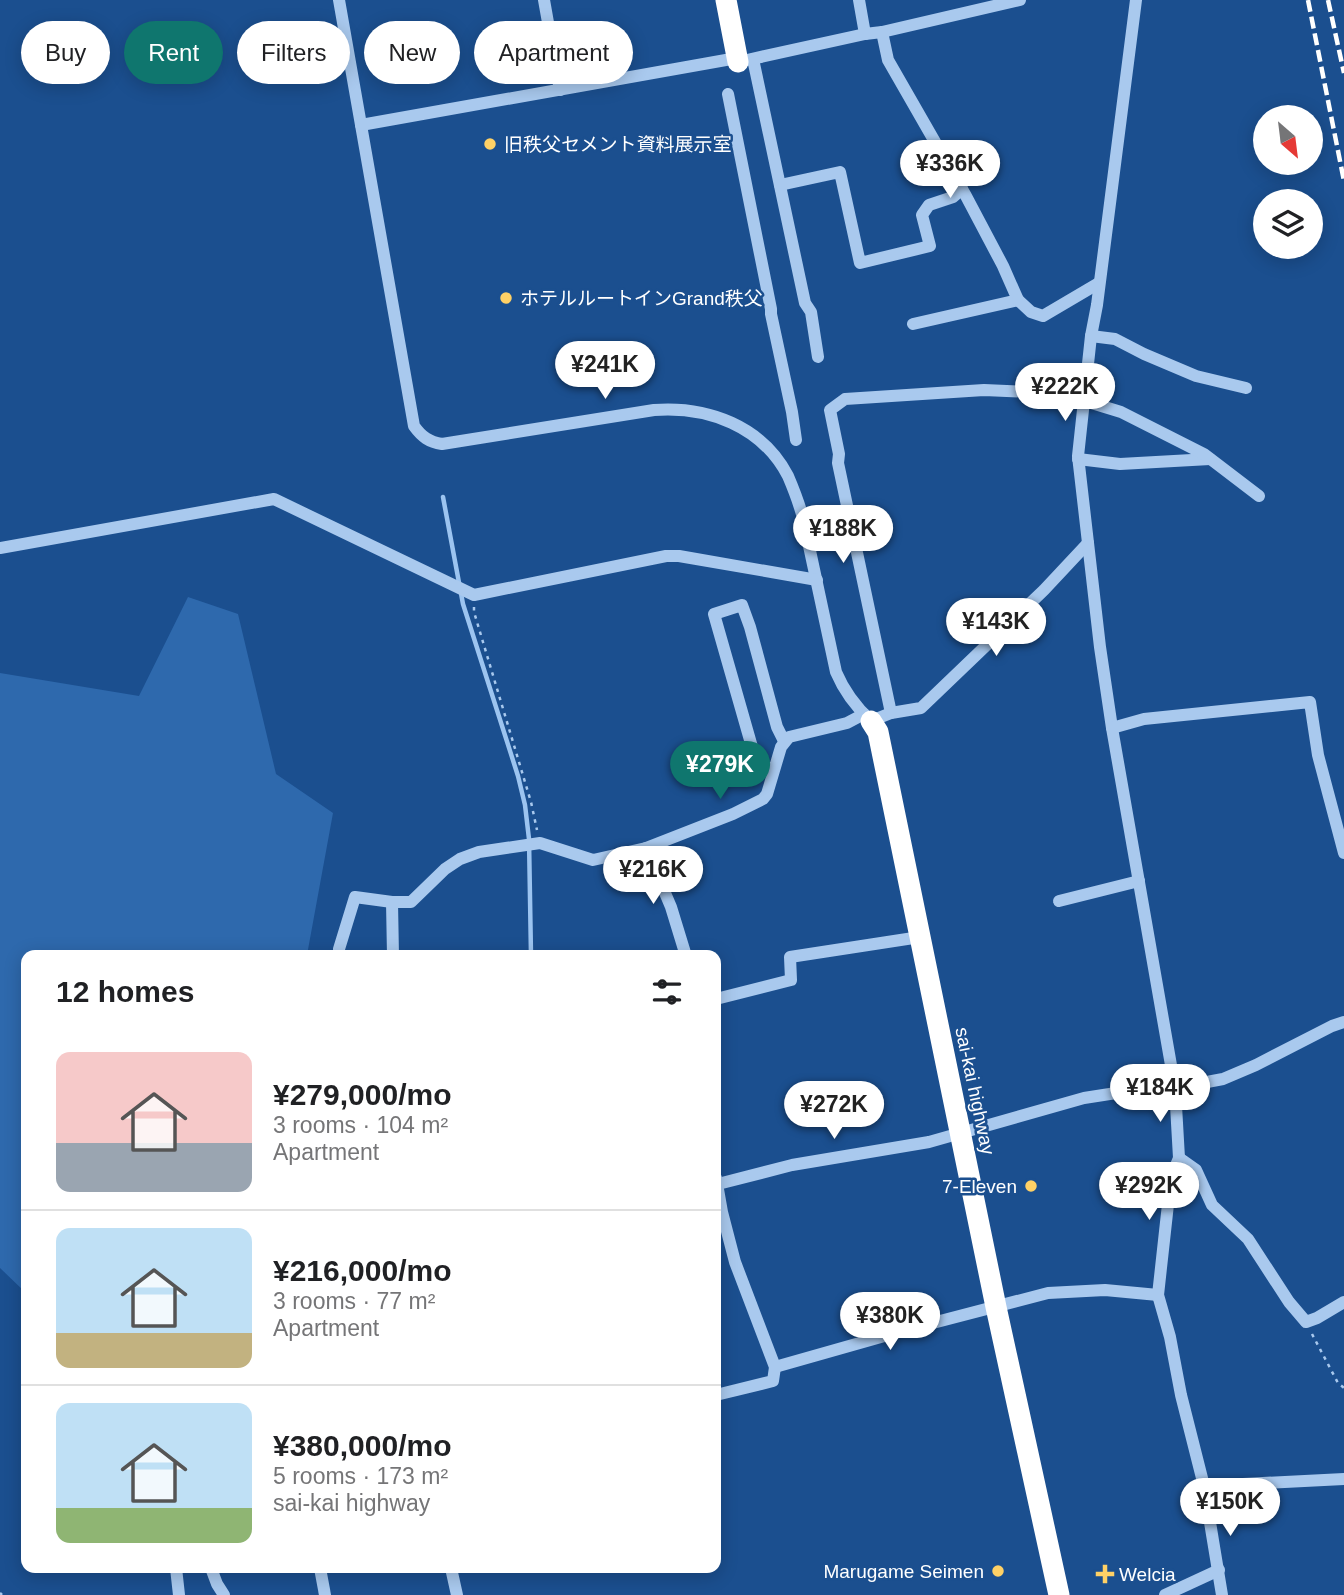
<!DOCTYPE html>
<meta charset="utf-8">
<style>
body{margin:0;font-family:Helvetica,"Noto Sans JP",sans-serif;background:#f2f2f2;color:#202124;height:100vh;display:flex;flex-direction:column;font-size:26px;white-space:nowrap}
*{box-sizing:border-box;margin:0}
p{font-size:23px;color:#757577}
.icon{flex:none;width:38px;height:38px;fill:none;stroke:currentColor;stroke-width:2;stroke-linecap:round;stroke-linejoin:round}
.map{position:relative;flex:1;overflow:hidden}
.details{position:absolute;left:21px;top:950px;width:700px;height:623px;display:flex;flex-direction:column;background:#fff;border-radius:14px;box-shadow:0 4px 18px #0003}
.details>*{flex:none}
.banner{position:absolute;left:21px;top:21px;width:700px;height:63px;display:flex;gap:14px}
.needle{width:46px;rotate:152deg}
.buttons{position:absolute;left:1253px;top:105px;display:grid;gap:14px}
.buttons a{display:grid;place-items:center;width:70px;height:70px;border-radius:50%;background:#fff;box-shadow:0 4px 18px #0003;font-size:35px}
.price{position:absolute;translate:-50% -60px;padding:0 16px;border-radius:24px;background:#fff;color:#222;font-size:23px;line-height:46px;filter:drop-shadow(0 2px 4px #0008)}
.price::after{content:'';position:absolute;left:50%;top:42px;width:21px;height:16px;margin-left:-10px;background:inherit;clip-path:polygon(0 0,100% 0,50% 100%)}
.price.current{background:#0f766e;color:#fff}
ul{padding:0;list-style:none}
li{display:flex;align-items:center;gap:21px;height:175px;padding:0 35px}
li+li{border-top:2px solid #e0e0e0}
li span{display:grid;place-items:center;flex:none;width:196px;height:140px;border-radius:14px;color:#555}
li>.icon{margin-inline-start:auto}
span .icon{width:84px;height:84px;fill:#fffc;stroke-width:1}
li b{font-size:30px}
h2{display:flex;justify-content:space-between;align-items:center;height:84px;padding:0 35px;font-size:30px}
.chip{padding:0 24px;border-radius:32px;background:#fff;box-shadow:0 4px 18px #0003;font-size:24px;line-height:63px}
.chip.current{background:#0f766e;color:#fff}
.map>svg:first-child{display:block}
.green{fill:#2e69ad}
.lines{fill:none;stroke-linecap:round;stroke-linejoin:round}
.stream{stroke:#9cc4f0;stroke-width:4.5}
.path{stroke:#a9c9ee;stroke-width:2.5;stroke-dasharray:3.5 5;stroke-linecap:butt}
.minor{stroke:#a9c9ee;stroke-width:12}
.highway{stroke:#fff;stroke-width:21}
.rail{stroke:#fff;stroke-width:4.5;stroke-dasharray:12 5;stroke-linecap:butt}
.poi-dot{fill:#ffd166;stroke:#1b4f8f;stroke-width:2.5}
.labels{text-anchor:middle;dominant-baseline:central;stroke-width:5;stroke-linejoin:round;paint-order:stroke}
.poi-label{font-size:19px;fill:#fff;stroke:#1b4f8f;text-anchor:start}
.street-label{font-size:19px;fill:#fff;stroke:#1b4f8f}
</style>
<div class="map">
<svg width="1344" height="1595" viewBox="0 0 1344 1595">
<rect width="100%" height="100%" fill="#1b4f8f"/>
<path class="green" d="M 188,597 L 238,614 L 276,774 L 333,813 L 307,955 L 26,956 L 26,1293 L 0,1268 L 0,673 L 139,696 Z"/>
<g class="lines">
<path class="stream" d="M 443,497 L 463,604 L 518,776 L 525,805 L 529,839 L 531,956"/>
<g class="path">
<path d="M 474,607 L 474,612 L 531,802 L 537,830"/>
<path d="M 1312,1334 L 1338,1383 L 1344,1388"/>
<path d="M 0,1593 L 2,1595"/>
</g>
<g class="minor">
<path d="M 339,0 L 414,426 C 422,437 429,442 442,444 L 654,410 C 708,406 762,426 788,476 C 794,490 799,503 803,518 L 836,672 C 844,691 856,707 871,721 L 891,713 L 921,708 L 1044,590 L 1088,543"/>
<path d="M 544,0 L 560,90"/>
<path d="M 859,0 L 865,34"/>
<path d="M 1136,0 L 1097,305 L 1091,336 L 1078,456 L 1100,647 L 1112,728 L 1175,1088 L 1179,1158 L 1171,1177 L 1158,1295 L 1170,1337 L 1181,1395 L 1204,1486 L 1222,1595"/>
<path d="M 882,32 L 888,60 L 966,196 L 1003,266 L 1018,300 L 913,324"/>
<path d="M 753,59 L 805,303 L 811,312 L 818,357"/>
<path d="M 747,60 L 865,34 L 882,32 L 1020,0"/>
<path d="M 728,94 L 771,309 L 771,314 L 792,412 L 796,440"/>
<path d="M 361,125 L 737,58"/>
<path d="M 780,185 L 840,172 L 860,263 L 930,246 L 922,215 L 929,205 L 953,197 L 962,189"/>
<path d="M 1018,300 L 1031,312 L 1043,316 L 1099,283"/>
<path d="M 1091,336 L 1115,339 L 1144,354 L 1196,376 L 1246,388"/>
<path d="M 1078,459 L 1120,464 L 1210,459"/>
<path d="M 0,548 L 274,499 L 474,595 L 666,556 L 679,556 L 817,580"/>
<path d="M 891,713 L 838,463 L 839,454 L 830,410 L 845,399 L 984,390 L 1033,392 L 1085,401 L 1121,412 L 1204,454 L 1259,496"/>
<path d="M 1112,728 L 1144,719 L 1310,702 L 1318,755 L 1344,853"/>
<path d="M 774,768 L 758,768 L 714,614 L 742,605 L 750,627 L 777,727 L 784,741"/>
<path d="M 646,848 L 671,907 L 686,956"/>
<path d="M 1059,901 L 1139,881"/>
<path d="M 339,956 L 339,949 L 355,897 L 392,902"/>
<path d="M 393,956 L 392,902 L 411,902 L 445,869 L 460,859 L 479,852 L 540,843 L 593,860 L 646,848 L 733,814 L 763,799 L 767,794 L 781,747 L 789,737 L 847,723 L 864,714"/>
<path d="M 716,999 L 791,980 L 790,957 L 920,937"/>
<path d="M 1179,1158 L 1196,1170 L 1212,1205 L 1248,1239 L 1289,1302 L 1306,1322 L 1317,1318 L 1344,1302"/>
<path d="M 718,1184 L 792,1165 L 929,1142 L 1084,1098 L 1129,1091 L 1175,1088 L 1223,1079 L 1256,1065 L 1332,1026 L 1344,1022"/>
<path d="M 775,1367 L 902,1331 L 1048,1293 L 1105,1290 L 1158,1295"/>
<path d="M 716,1395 L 773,1381 L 775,1367 L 735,1262 L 722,1212 L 716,1178"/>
<path d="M 1204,1486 L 1344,1479"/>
<path d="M 176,1568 L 179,1595"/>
<path d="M 211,1568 L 217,1584 L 224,1595"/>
<path d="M 320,1568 L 325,1595"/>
<path d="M 451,1568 L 457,1595"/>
<path d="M 1165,1595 L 1219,1570"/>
</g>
<g class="highway">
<path d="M 726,0 L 738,62"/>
<path d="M 871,721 L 878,732 L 996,1307 L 1059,1595"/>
</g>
<g class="rail">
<path d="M 1308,0 L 1344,181"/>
<path d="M 1328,0 L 1344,73"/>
</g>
</g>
<g class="poi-dot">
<circle cx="490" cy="144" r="7"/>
<circle cx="506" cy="298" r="7"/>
<circle cx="1031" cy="1186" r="7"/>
<circle cx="998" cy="1571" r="7"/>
<path d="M1101.5 1563.5h7v7h7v7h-7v7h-7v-7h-7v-7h7z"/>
</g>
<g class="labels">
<g class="poi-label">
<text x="504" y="144">旧秩父セメント資料展示室</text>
<text x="520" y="298">ホテルルートインGrand秩父</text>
<text x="1017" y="1186" text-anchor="end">7-Eleven</text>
<text x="984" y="1571" text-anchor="end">Marugame Seimen</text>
<text x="1119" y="1574">Welcia</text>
</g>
<g class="street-label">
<text transform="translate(975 1091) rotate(78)">sai-kai highway</text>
</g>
</g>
</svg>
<div class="buttons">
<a><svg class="needle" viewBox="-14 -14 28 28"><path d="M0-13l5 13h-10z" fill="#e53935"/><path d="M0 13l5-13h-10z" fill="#757577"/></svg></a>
<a><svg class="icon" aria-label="layers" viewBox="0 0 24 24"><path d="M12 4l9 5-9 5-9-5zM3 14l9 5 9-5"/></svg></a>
</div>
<b class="price" style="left:950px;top:200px">¥336K</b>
<b class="price" style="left:605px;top:401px">¥241K</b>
<b class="price" style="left:1065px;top:423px">¥222K</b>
<b class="price" style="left:843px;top:565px">¥188K</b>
<b class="price" style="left:996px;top:658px">¥143K</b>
<b class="price current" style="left:720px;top:801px">¥279K</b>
<b class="price" style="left:653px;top:906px">¥216K</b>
<b class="price" style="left:1160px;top:1124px">¥184K</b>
<b class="price" style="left:834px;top:1141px">¥272K</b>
<b class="price" style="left:1149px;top:1222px">¥292K</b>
<b class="price" style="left:890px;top:1352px">¥380K</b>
<b class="price" style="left:1230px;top:1538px">¥150K</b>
<div class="banner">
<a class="chip">Buy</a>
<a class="chip current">Rent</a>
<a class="chip">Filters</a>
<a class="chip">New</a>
<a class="chip">Apartment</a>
</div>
<section class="details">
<h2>12 homes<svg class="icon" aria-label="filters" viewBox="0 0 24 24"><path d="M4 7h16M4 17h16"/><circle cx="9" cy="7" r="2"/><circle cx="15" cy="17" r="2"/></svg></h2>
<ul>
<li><span style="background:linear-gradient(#f6c9c9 65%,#9aa5b1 0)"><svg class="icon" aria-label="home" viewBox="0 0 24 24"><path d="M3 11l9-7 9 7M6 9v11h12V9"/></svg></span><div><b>¥279,000/mo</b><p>3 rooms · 104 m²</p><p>Apartment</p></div></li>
<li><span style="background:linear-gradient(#bfe0f5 75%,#c2b280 0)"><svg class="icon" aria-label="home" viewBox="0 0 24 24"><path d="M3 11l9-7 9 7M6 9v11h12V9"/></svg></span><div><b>¥216,000/mo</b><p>3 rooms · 77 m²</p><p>Apartment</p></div></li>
<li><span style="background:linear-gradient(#bfe0f5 75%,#8fb573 0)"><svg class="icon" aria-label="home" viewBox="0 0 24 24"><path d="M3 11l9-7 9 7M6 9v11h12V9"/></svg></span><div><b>¥380,000/mo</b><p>5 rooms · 173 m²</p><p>sai-kai highway</p></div></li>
</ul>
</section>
</div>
